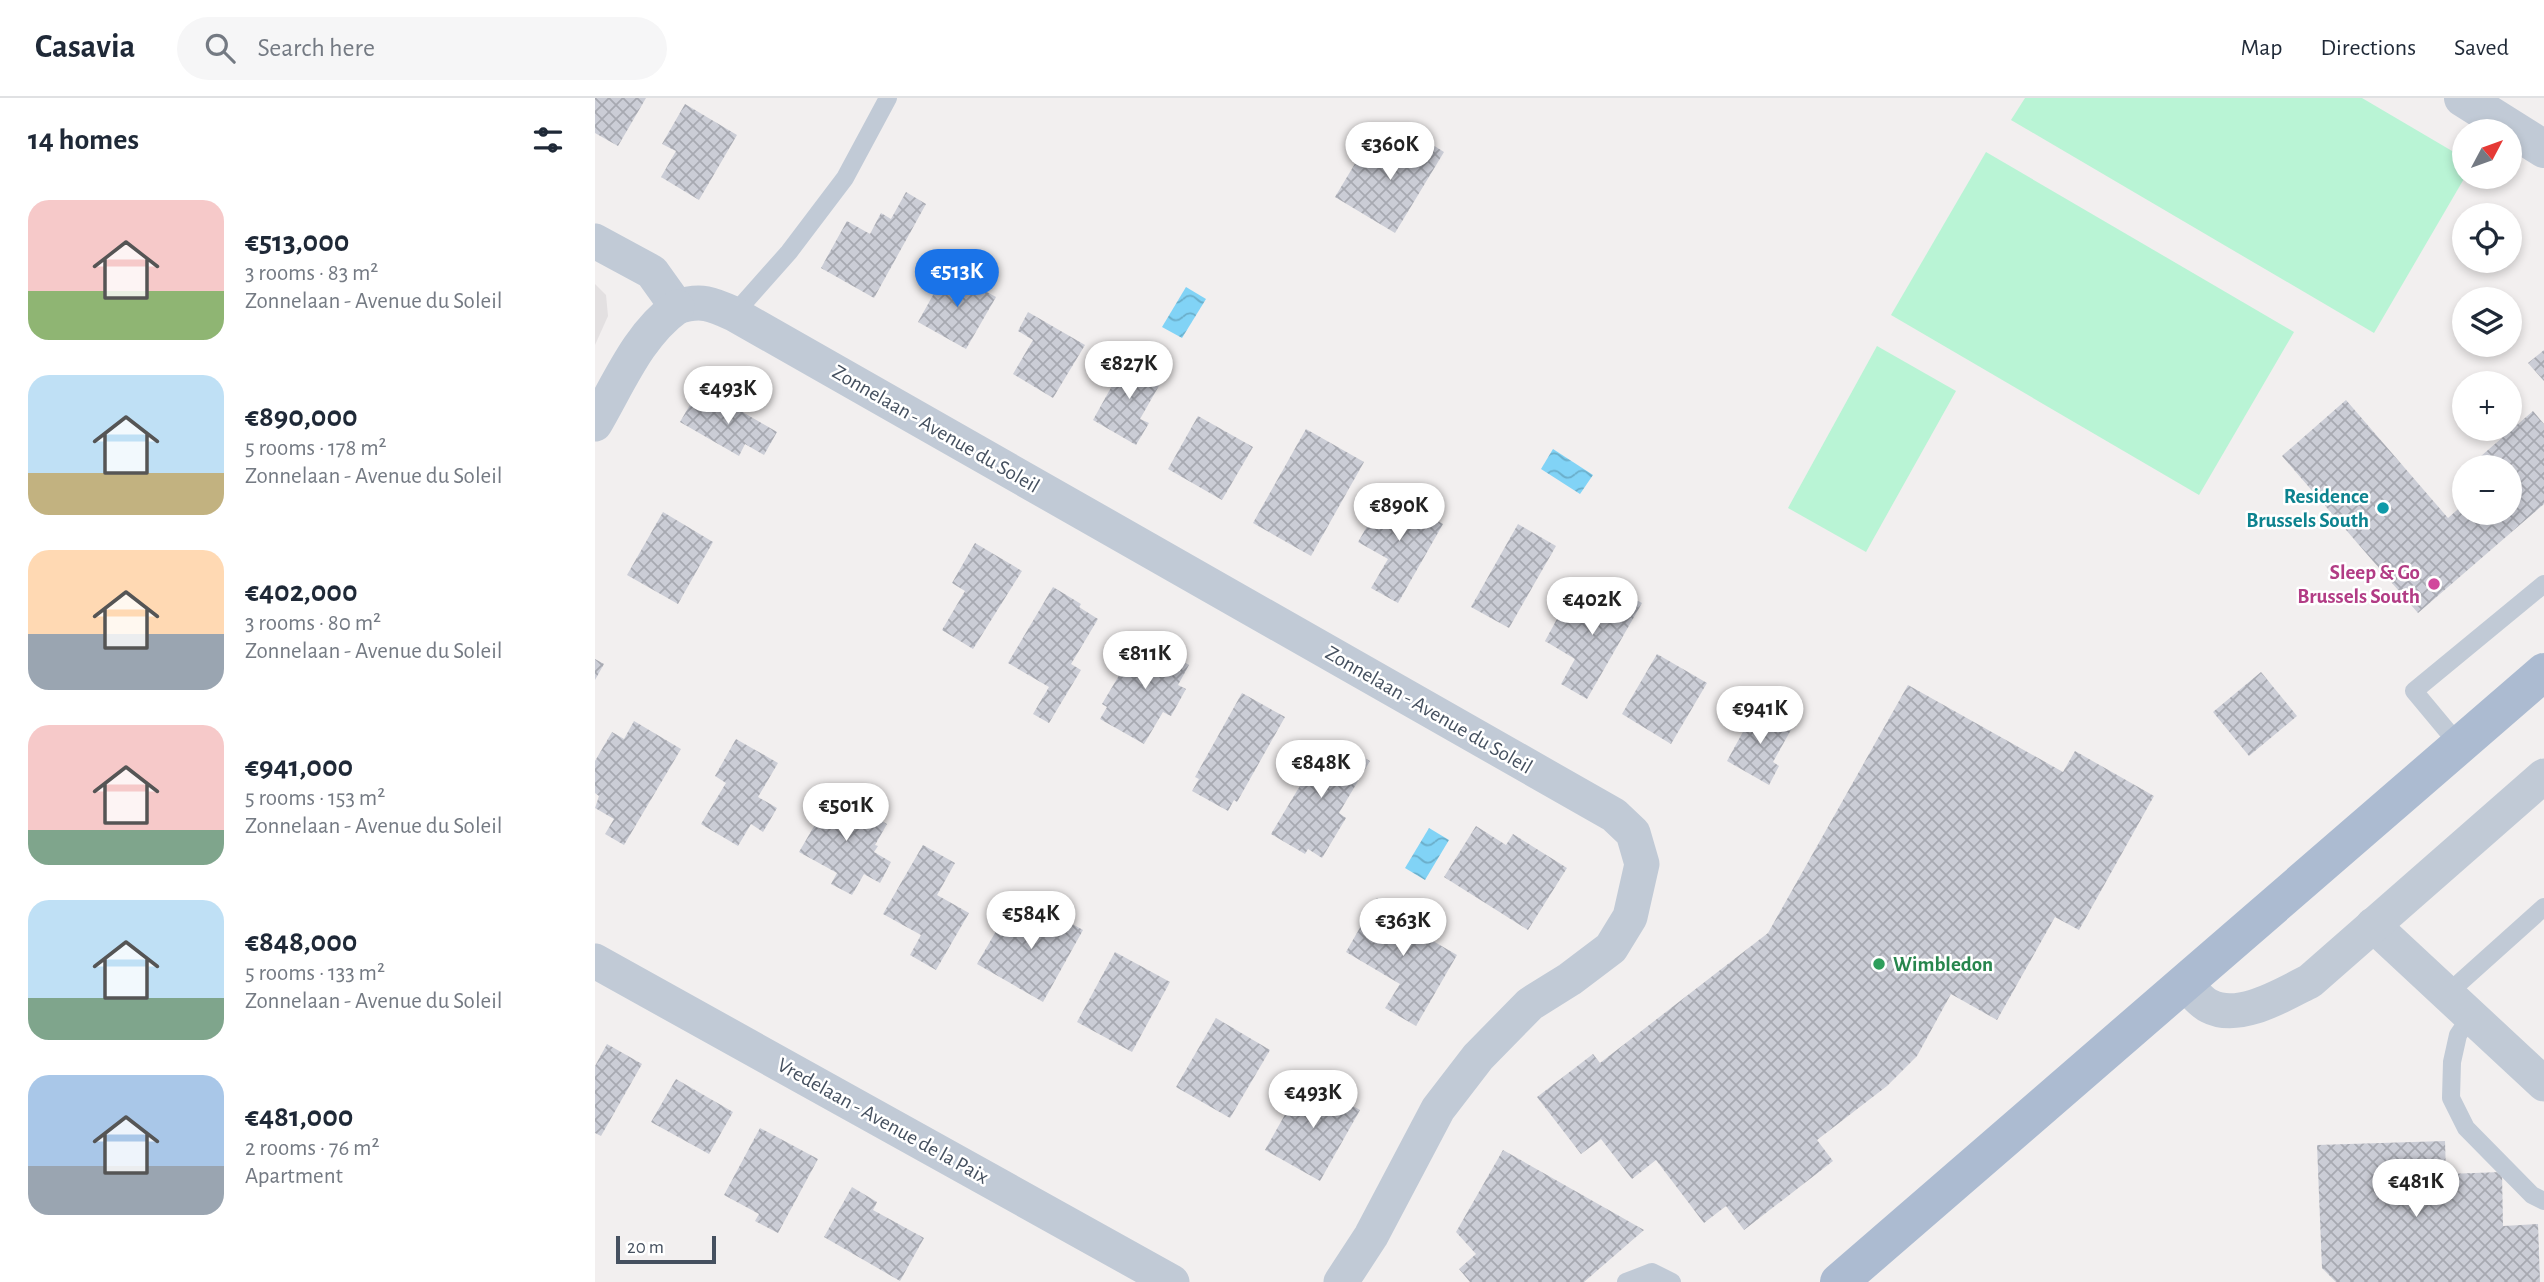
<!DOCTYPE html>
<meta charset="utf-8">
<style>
body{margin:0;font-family:"Alegreya Sans",sans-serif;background:#f6f6f7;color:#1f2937;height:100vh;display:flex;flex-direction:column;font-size:26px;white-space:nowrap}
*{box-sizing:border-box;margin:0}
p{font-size:23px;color:#747a83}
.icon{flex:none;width:38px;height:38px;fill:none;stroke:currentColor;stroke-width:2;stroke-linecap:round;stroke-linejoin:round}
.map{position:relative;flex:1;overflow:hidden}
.panel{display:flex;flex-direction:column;background:#fff;width:595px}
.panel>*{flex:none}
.needle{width:46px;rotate:49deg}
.fabs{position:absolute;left:1857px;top:21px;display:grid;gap:14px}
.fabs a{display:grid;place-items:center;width:70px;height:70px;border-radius:50%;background:#fff;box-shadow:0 4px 10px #0003;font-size:35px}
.scale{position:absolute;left:21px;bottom:18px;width:100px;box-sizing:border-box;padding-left:7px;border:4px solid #45505f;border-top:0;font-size:19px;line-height:24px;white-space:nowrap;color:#45505f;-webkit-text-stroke:5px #fff;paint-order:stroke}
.price{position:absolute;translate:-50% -60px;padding:0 16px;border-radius:24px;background:#fff;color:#222;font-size:23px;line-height:46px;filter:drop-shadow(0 2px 4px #0008)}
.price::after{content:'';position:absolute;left:50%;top:42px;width:21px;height:16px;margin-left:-10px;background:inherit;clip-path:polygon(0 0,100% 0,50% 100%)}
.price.selected{background:#1a73e8;color:#fff}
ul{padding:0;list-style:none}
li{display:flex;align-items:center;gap:21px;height:175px;padding:0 28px}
li span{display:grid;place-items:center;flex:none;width:196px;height:140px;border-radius:21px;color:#555}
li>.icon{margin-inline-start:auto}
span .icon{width:84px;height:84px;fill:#fffc;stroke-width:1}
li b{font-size:30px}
h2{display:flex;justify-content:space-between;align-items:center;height:84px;padding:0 28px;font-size:30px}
header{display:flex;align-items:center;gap:42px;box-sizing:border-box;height:98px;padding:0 35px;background:#fff;border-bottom:2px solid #e0e1e3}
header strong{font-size:33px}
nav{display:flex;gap:38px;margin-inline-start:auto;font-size:24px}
.search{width:490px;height:63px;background:#f6f6f7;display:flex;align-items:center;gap:18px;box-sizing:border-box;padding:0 24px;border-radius:38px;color:#747a83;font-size:26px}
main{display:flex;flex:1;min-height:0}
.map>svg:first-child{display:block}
.education{fill:#e3e0e1}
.garden{fill:#b9f4d5}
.water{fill:url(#water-waves)}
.building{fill:url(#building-cross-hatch)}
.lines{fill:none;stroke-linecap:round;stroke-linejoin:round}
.service{stroke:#c1cad6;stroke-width:18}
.minor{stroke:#c1cad6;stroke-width:35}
.tertiary{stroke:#c1cad6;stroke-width:38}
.primary{stroke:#acbbd1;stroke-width:38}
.culture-dot{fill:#0f9aa8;stroke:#fff;stroke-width:2.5}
.hotel-dot{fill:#d1479c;stroke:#fff;stroke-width:2.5}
.leisure-dot{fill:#2e9e5b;stroke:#fff;stroke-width:2.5}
.labels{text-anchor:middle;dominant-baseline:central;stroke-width:5;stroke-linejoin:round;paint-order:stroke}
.street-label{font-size:21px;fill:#45505f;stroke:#fff}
.culture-label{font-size:21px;font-weight:bold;fill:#0d838f;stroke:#fff;text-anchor:end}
.hotel-label{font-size:21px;font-weight:bold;fill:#b23c85;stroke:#fff;text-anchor:end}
.leisure-label{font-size:21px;font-weight:bold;fill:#27864d;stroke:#fff;text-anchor:start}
</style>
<header>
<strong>Casavia</strong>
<div class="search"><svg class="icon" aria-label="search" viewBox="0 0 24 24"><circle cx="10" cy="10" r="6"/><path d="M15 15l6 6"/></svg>Search here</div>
<nav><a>Map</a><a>Directions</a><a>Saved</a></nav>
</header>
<main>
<section class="panel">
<h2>14 homes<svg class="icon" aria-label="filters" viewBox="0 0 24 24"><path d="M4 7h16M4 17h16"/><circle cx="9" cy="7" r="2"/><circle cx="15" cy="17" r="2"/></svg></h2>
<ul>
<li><span style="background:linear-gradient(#f6c9c9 65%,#8fb573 0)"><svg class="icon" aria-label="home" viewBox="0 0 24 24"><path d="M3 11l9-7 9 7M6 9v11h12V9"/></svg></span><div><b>€513,000</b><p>3 rooms · 83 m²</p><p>Zonnelaan - Avenue du Soleil</p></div></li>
<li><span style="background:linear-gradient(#bfe0f5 70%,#c2b280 0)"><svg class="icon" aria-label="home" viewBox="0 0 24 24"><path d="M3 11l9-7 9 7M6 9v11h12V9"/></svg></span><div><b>€890,000</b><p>5 rooms · 178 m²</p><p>Zonnelaan - Avenue du Soleil</p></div></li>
<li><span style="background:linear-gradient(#ffd9b3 60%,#9aa5b1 0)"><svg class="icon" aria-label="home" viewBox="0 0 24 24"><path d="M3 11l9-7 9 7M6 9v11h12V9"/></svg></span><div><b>€402,000</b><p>3 rooms · 80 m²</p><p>Zonnelaan - Avenue du Soleil</p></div></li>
<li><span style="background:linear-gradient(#f6c9c9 75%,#7fa58c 0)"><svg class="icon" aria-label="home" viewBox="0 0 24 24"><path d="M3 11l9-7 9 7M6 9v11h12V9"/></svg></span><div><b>€941,000</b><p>5 rooms · 153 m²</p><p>Zonnelaan - Avenue du Soleil</p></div></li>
<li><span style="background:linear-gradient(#bfe0f5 70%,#7fa58c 0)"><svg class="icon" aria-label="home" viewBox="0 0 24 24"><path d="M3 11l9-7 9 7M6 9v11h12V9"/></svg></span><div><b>€848,000</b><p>5 rooms · 133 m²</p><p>Zonnelaan - Avenue du Soleil</p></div></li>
<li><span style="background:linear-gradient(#a9c7e8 65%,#9aa5b1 0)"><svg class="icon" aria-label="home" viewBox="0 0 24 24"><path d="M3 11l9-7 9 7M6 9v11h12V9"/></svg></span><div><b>€481,000</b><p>2 rooms · 76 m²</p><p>Apartment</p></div></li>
</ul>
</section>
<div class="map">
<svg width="1949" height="1184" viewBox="0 0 1949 1184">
<defs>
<pattern id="water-waves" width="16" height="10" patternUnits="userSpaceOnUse" patternTransform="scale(1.75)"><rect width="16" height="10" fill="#81d3f6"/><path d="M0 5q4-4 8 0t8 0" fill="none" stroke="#6baeca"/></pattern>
<pattern id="building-cross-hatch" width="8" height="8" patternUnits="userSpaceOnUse" patternTransform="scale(1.75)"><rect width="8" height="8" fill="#cbcdd6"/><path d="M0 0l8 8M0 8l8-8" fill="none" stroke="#a7a9b1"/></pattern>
</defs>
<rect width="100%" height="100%" fill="#f2efef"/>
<path class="education" d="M 0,186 L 11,197 L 13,218 L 0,247 Z"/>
<g class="garden">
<path d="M 1430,0 L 1767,0 L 1869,60 L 1870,79 L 1779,235 L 1416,22 Z"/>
<path d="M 1391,54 L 1699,234 L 1604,397 L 1296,217 Z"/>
<path d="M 1282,248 L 1361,293 L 1271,454 L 1193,410 Z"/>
</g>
<g class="water">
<path d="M 591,189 L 611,201 L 587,240 L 567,229 Z"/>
<path d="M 958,351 L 998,377 L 985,396 L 946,371 Z"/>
<path d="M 834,730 L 854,742 L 830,782 L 810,770 Z"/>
</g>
<g class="building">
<path d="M 0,0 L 51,0 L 23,48 L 0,35 Z"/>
<path d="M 90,6 L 142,37 L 104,102 L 66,79 L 81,53 L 67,46 Z"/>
<path d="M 814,32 L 849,54 L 800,135 L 740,99 L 767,54 L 792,68 Z"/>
<path d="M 311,94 L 331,106 L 279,200 L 226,170 L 252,123 L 275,136 L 286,115 L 296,121 Z"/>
<path d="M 352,172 L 401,199 L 371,251 L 323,224 Z"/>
<path d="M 433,214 L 490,247 L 458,300 L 418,276 L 438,242 L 423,233 Z"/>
<path d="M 1949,252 L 1949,283 L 1933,265 Z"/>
<path d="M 533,259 L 569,279 L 545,321 L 554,325 L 541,347 L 498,322 Z"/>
<path d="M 113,294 L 182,334 L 169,357 L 150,346 L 144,358 L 85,324 L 96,305 L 104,310 Z"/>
<path d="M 1751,302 L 1853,420 L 1869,406 L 1869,415 L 1914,415 L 1914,369 L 1883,369 L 1878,365 L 1938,313 L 1949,326 L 1949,406 L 1823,515 L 1687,358 Z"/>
<path d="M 603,318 L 658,349 L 627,402 L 573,371 Z"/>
<path d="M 711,331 L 769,364 L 716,458 L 658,425 Z"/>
<path d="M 792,394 L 848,426 L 803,505 L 776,490 L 793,461 L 763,444 Z"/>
<path d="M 68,414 L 118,444 L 83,506 L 32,477 Z"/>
<path d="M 923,426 L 961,448 L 914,530 L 876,509 Z"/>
<path d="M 380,445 L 427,473 L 378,551 L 347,532 L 370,493 L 357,485 Z"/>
<path d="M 458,489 L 486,506 L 484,509 L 503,521 L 476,566 L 486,572 L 454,625 L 438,616 L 454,589 L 413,565 Z"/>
<path d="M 1017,489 L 1047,505 L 992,601 L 966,586 L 980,561 L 950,543 L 974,499 L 1002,515 Z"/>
<path d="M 547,539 L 594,567 L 583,587 L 591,591 L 576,618 L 568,614 L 549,646 L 505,621 L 512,609 L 507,606 Z"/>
<path d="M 1062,556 L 1112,585 L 1076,646 L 1027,616 Z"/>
<path d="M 0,561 L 9,566 L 0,582 Z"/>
<path d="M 1666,574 L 1702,618 L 1654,658 L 1618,614 Z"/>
<path d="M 1313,587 L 1468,674 L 1480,653 L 1559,698 L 1484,832 L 1460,819 L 1402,922 L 1356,896 L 1322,958 L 1292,988 L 1222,1042 L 1238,1063 L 1149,1132 L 1131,1108 L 1109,1125 L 1061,1062 L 1037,1081 L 1006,1041 L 986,1056 L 942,999 L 998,956 L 1005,965 L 1173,835 Z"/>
<path d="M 647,595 L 690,619 L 642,704 L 639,702 L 633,713 L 597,693 L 604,681 L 600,679 Z"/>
<path d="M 1161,610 L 1197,630 L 1178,664 L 1184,668 L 1174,687 L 1132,663 Z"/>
<path d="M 39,623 L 86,651 L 29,747 L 10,736 L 19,721 L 0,710 L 4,698 L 0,695 L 0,663 L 17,634 L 29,641 Z"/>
<path d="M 141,641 L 183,665 L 163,699 L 182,710 L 168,734 L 156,726 L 143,748 L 106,726 L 131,685 L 120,678 Z"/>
<path d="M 738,642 L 775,663 L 744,715 L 751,720 L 727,760 L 713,751 L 710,756 L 676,736 L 732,643 L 736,645 Z"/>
<path d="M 232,692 L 292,726 L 280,747 L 283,748 L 279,754 L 296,764 L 285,785 L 269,776 L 257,797 L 236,786 L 242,775 L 204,754 L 225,718 L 219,715 Z"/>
<path d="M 881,728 L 911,747 L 918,736 L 972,770 L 933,832 L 849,779 Z"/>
<path d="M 328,747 L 360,765 L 342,797 L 374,815 L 341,872 L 315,857 L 326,837 L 288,816 Z"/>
<path d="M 782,800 L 843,835 L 838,843 L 862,857 L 821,928 L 790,910 L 805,886 L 751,854 Z"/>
<path d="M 418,809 L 442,822 L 449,810 L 488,832 L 448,904 L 382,866 L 404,828 L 407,829 Z"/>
<path d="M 520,854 L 575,884 L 537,954 L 482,924 Z"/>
<path d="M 621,920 L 675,952 L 635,1020 L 581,989 Z"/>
<path d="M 12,946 L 47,966 L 6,1038 L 0,1035 L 0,968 Z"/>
<path d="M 81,981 L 138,1014 L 114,1056 L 56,1024 Z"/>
<path d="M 710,981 L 765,1012 L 725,1083 L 670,1052 Z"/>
<path d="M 165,1030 L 223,1061 L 183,1135 L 160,1123 L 164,1116 L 129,1097 Z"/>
<path d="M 1850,1043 L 1851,1076 L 1907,1074 L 1908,1128 L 1943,1126 L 1945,1184 L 1741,1184 L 1727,1170 L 1722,1047 Z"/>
<path d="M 908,1052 L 1049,1132 L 989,1184 L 875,1184 L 864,1171 L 881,1156 L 861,1134 Z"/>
<path d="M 257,1089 L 282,1104 L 278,1112 L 329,1140 L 305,1183 L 229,1139 Z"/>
</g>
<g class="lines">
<g class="service">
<path d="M 139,216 L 194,154 L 250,80 L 293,0"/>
<path d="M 1864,647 L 1819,593 L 1949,486"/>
<path d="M 1852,896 L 1949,809"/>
<path d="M 1876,918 L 1863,937 L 1857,964 L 1856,1000 L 1871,1030 L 1937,1097 L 1949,1103"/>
<path d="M 1031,1184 L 1057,1174 L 1077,1184"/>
</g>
<g class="minor">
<path d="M 0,143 L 57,174 L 82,209 C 106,201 117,206 139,216 L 1019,717 L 1038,735 L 1047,766 L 1035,819 L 1016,850 L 975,881 L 935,906 L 883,959 L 843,1011 L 776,1138 L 746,1184"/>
<path d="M 0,326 C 24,285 43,237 82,209"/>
<path d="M 1778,827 L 1949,986"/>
<path d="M 0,863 L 577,1184"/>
<path d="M 1589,885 C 1597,892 1605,904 1614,908 C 1644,924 1689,896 1715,883 L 1949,678"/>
</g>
<path class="tertiary" d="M 1868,0 L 1949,51"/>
<path class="primary" d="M 1244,1184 L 1949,574"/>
</g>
<circle class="culture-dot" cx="1788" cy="410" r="7"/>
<circle class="hotel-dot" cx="1839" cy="486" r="7"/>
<circle class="leisure-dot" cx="1284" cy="866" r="7"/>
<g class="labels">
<g class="street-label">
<text transform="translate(341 331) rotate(30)">Zonnelaan - Avenue du Soleil</text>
<text transform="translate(834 612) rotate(30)">Zonnelaan - Avenue du Soleil</text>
<text transform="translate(288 1023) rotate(29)">Vredelaan - Avenue de la Paix</text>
</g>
<g class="culture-label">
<text x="1774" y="398">Residence<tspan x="1774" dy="24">Brussels South</tspan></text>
</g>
<g class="hotel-label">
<text x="1825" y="474">Sleep &amp; Go<tspan x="1825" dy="24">Brussels South</tspan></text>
</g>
<g class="leisure-label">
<text x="1298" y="866">Wimbledon</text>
</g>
</g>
</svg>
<div class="fabs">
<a><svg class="needle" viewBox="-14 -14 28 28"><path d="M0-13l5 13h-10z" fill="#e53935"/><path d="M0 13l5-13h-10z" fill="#747a83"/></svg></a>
<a><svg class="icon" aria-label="locate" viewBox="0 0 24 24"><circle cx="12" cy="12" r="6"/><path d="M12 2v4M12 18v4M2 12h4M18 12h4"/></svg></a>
<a><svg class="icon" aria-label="layers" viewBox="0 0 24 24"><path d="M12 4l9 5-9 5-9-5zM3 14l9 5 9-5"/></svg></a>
<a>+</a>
<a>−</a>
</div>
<div class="scale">20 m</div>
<b class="price" style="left:795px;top:84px">€360K</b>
<b class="price selected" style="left:362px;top:211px">€513K</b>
<b class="price" style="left:534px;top:303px">€827K</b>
<b class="price" style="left:133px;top:328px">€493K</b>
<b class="price" style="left:804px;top:445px">€890K</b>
<b class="price" style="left:997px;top:539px">€402K</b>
<b class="price" style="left:550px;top:593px">€811K</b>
<b class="price" style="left:1165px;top:648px">€941K</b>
<b class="price" style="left:726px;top:702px">€848K</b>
<b class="price" style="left:251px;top:745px">€501K</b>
<b class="price" style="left:436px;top:853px">€584K</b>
<b class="price" style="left:808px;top:860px">€363K</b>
<b class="price" style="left:718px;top:1032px">€493K</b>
<b class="price" style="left:1821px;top:1121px">€481K</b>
</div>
</main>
